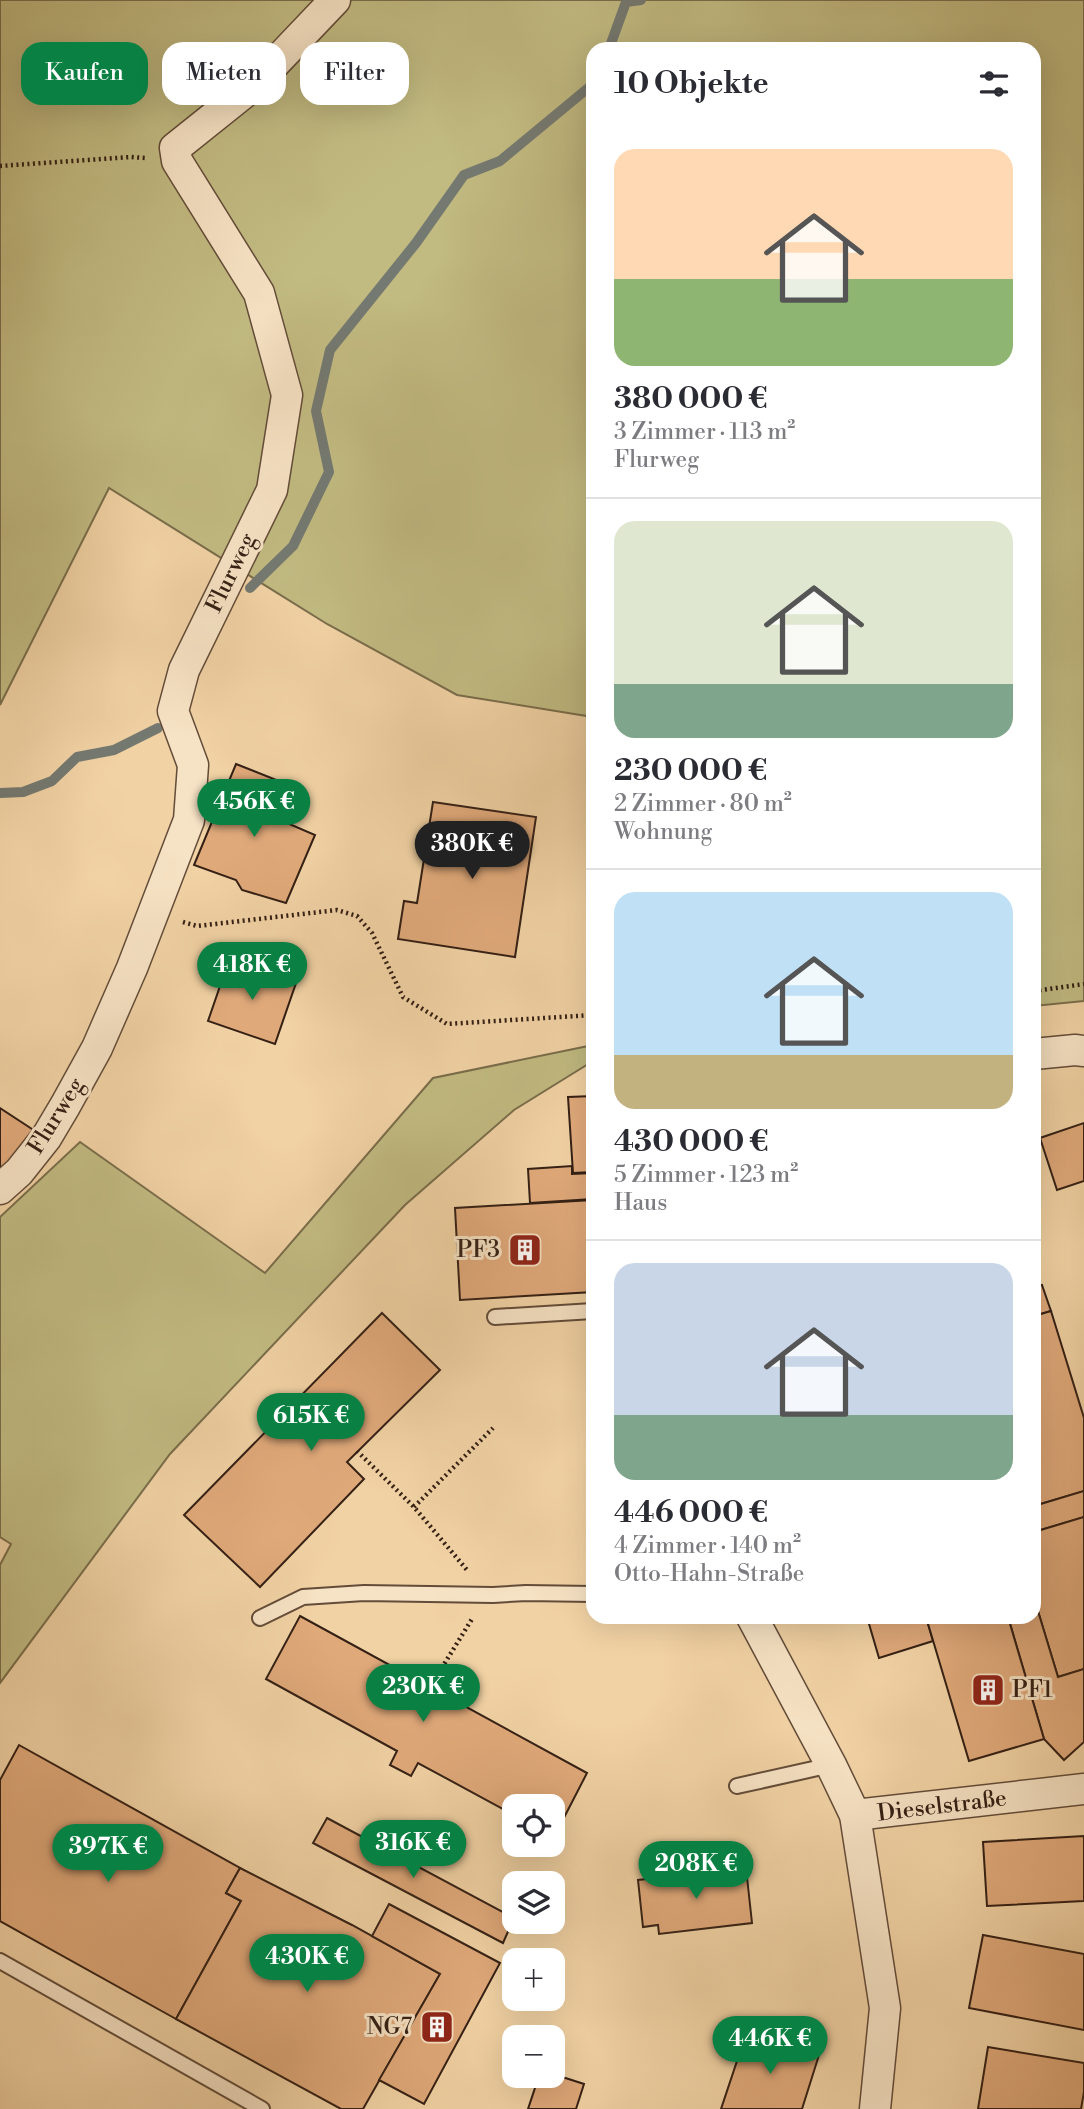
<!DOCTYPE html>
<html lang="de">
<meta charset="utf-8">
<style>
body{margin:0;font-family:"Libre Bodoni",serif;background:#f2f2f3;color:#2b2b33;height:100vh;display:flex;flex-direction:column;font-size:26px;white-space:nowrap}
*{box-sizing:border-box;margin:0}
p{font-size:23px;color:#7c7c81}
.icon{flex:none;width:38px;height:38px;fill:none;stroke:currentColor;stroke-width:2;stroke-linecap:round;stroke-linejoin:round}
.map{position:relative;flex:1;overflow:hidden}
.panel{position:absolute;left:586px;top:42px;width:455px;height:1582px;display:flex;flex-direction:column;background:#fff;border-radius:21px;box-shadow:0 7px 28px #0002}
.panel>*{flex:none}
.top-card{position:absolute;left:21px;top:42px;width:460px;height:63px;display:flex;gap:14px}
.controls{position:absolute;left:502px;top:1794px;display:grid;gap:14px}
.controls a{display:grid;place-items:center;width:63px;height:63px;border-radius:14px;background:#fff;box-shadow:0 7px 28px #0002;font-size:35px}
.price{position:absolute;translate:-50% -60px;padding:0 16px;border-radius:24px;background:#0b8043;color:#fff;font-size:23px;line-height:46px;filter:drop-shadow(0 2px 4px #0008)}
.price::after{content:'';position:absolute;left:50%;top:42px;width:21px;height:16px;margin-left:-10px;background:inherit;clip-path:polygon(0 0,100% 0,50% 100%)}
.price.current{background:#222;color:#fff}
ul{padding:0;list-style:none}
li{display:grid;align-content:center;gap:14px;height:371px;padding:0 28px}
li+li{border-top:2px solid #e1e1e2}
li span{display:grid;place-items:center;height:217px;border-radius:21px;color:#555}
li>.icon{margin-inline-start:auto}
span .icon{width:126px;height:126px;fill:#fffc;stroke-width:1}
li b{font-size:30px}
h2{display:flex;justify-content:space-between;align-items:center;height:84px;padding:0 28px;font-size:30px}
.chip{padding:0 24px;border-radius:21px;background:#fff;box-shadow:0 7px 28px #0002;font-size:24px;line-height:63px}
.chip.current{background:#0b8043;color:#fff}
.map>svg:first-child{display:block}
.green{fill:#c1ba81;stroke:#7a6d4b;stroke-width:2}
.lines{fill:none;stroke-linecap:round;stroke-linejoin:round}
.stream{stroke:#747971;stroke-width:10}
.building{fill:#e0a97a;stroke:#342015;stroke-width:2}
.service-casing{stroke:#634c39;stroke-width:18}
.minor-casing{stroke:#634c39;stroke-width:33}
.path{stroke:#342015;stroke-width:4.5;stroke-dasharray:2 3.5;stroke-linecap:butt}
.service{stroke:#f6e2c4;stroke-width:14}
.minor{stroke:#f6e2c4;stroke-width:30}
.labels{text-anchor:middle;dominant-baseline:central;stroke-width:6;stroke-linejoin:round;paint-order:stroke}
.street-label{font-size:23px;fill:#342015;stroke:#f6e2c4}
.poi-label{font-size:23px;fill:#342015;stroke:#f6e2c4;text-anchor:end}
</style>
<div class="map">
<svg width="1084" height="2109" viewBox="0 0 1084 2109">
<rect width="100%" height="100%" fill="#f1d2a4"/>
<filter id="stains"><feTurbulence type="fractalNoise" baseFrequency=".00286" numOctaves="4"/><feColorMatrix values="0 0 0 0 .2 0 0 0 0 .09 0 0 0 0 .02 0 0 0 .5 -.17"/></filter>
<radialGradient id="worn" r=".72"><stop offset=".6" stop-color="#630" stop-opacity="0"/><stop offset="1" stop-color="#630" stop-opacity=".3"/></radialGradient>
<g class="green">
<path d="M 0,0 L 1084,0 L 1084,1001 L 1034,1006 L 1034,49 L 593,49 L 593,717 L 457,695 L 327,624 L 109,488 L 0,705 Z"/>
<path d="M 593,1045 L 593,1061 L 514,1110 L 405,1205 L 170,1454 L 0,1683 L 0,1565 L 11,1544 L 0,1537 L 0,1217 L 80,1142 L 265,1273 L 433,1078 Z"/>
</g>
<g class="lines">
<g class="stream">
<path d="M 609,49 L 626,2 L 641,0"/>
<path d="M 250,588 L 293,546 L 329,472 L 316,411 L 330,350 L 416,243 L 464,175 L 500,161 L 593,84"/>
<path d="M 0,793 L 23,792 L 52,781 L 77,757 L 114,750 L 158,728"/>
</g>
</g>
<g class="building">
<path d="M 236,764 L 279,781 L 266,814 L 315,835 L 286,903 L 242,890 L 236,880 L 194,865 Z"/>
<path d="M 433,802 L 536,817 L 515,957 L 398,939 L 404,901 L 417,903 Z"/>
<path d="M 229,960 L 296,983 L 275,1044 L 208,1021 Z"/>
<path d="M 593,1096 L 593,1172 L 573,1173 L 568,1097 Z"/>
<path d="M 0,1108 L 35,1131 L 8,1172 L 0,1167 Z"/>
<path d="M 1084,1123 L 1084,1181 L 1057,1190 L 1040,1138 Z"/>
<path d="M 572,1166 L 572,1174 L 593,1173 L 593,1199 L 530,1203 L 528,1169 Z"/>
<path d="M 593,1200 L 593,1292 L 460,1300 L 455,1208 Z"/>
<path d="M 1042,1285 L 1051,1311 L 1034,1316 L 1034,1287 Z"/>
<path d="M 1051,1311 L 1084,1418 L 1084,1491 L 1034,1506 L 1034,1316 Z"/>
<path d="M 382,1313 L 440,1370 L 347,1462 L 364,1479 L 260,1587 L 184,1515 Z"/>
<path d="M 1084,1491 L 1084,1517 L 1034,1532 L 1034,1506 Z"/>
<path d="M 1084,1517 L 1084,1669 L 1058,1677 L 1034,1598 L 1034,1532 Z"/>
<path d="M 1034,1598 L 1058,1677 L 1084,1669 L 1084,1742 L 1064,1760 L 1044,1739 L 1008,1617 L 1034,1617 Z"/>
<path d="M 300,1616 L 587,1773 L 554,1837 L 553,1806 L 514,1806 L 514,1815 L 418,1763 L 411,1776 L 390,1765 L 397,1751 L 266,1679 Z"/>
<path d="M 867,1617 L 926,1617 L 933,1641 L 879,1658 Z"/>
<path d="M 926,1617 L 1008,1617 L 1044,1739 L 969,1761 Z"/>
<path d="M 19,1745 L 240,1868 L 226,1893 L 241,1901 L 176,2019 L 0,1921 L 0,1780 Z"/>
<path d="M 327,1818 L 514,1918 L 503,1943 L 313,1843 Z"/>
<path d="M 1084,1836 L 1084,1901 L 987,1906 L 983,1842 Z"/>
<path d="M 240,1868 L 352,1925 L 440,1974 L 363,2109 L 341,2109 L 176,2019 L 241,1901 L 226,1893 Z"/>
<path d="M 746,1868 L 752,1923 L 659,1934 L 658,1925 L 643,1927 L 638,1880 Z"/>
<path d="M 389,1904 L 500,1963 L 424,2104 L 379,2080 L 440,1974 L 372,1936 Z"/>
<path d="M 983,1935 L 1084,1954 L 1084,2030 L 969,2008 Z"/>
<path d="M 747,2031 L 819,2055 L 802,2109 L 721,2109 Z"/>
<path d="M 988,2047 L 1084,2063 L 1084,2092 L 1081,2109 L 978,2109 Z"/>
<path d="M 553,2074 L 584,2084 L 576,2109 L 528,2109 L 539,2076 Z"/>
</g>
<g class="lines">
<defs>
<g id="service">
<path d="M 495,1317 L 593,1311"/>
<path d="M 260,1618 L 303,1597 L 364,1593 L 493,1595 L 526,1593 L 593,1594"/>
<path d="M 737,1786 L 831,1765"/>
<path d="M 0,1961 L 262,2109"/>
</g>
<g id="minor">
<path d="M 1034,1054 L 1075,1050 L 1084,1051"/>
<path d="M 0,1189 L 19,1172 L 46,1138 L 65,1106 L 97,1048 L 132,968 L 189,820 L 193,765 L 173,711 L 184,670 L 272,490 L 287,395 L 259,293 L 177,161 L 175,148 L 255,84 L 335,0"/>
<path d="M 752,1617 L 831,1765 L 855,1815 L 885,2008 L 875,2109"/>
<path d="M 855,1815 L 1084,1789"/>
</g>
</defs>
<use href="#service" class="service-casing"/>
<use href="#minor" class="minor-casing"/>
<g class="path">
<path d="M 0,166 L 131,157 L 145,158"/>
<path d="M 183,922 L 197,926 L 337,910 L 357,916 L 372,933 L 403,997 L 447,1024 L 593,1015"/>
<path d="M 1034,991 L 1084,984"/>
<path d="M 357,1451 L 414,1507 L 467,1570"/>
<path d="M 414,1507 L 493,1428"/>
<path d="M 430,1687 L 472,1619"/>
</g>
<use href="#service" class="service"/>
<use href="#minor" class="minor"/>
</g>
<defs>
<symbol id="building-square" viewBox="-11 -11 22 22"><rect x="-9" y="-9" width="18" height="18" rx="4" fill="#8f2418" stroke="#f6e2c4"/><path d="M-4-6H4V6H1V3H-1V6H-4ZM-2.5-4.3h1.7v1.8h-1.7ZM.8-4.3h1.7v1.8H.8ZM-2.5-1h1.7V.8h-1.7ZM.8-1h1.7V.8H.8Z" fill="#fff"/></symbol>
</defs>
<g fill-rule="evenodd">
<use href="#building-square" x="506" y="1231" width="38" height="38"/>
<use href="#building-square" x="969" y="1671" width="38" height="38"/>
<use href="#building-square" x="418" y="2008" width="38" height="38"/>
</g>
<g class="labels">
<g class="street-label">
<text transform="translate(231 573) rotate(-64)">Flurweg</text>
<text transform="translate(56 1116) rotate(-58)">Flurweg</text>
<text transform="translate(942 1806) rotate(-7)">Dieselstraße</text>
</g>
<g class="poi-label">
<text x="500" y="1250">PF3</text>
<text x="1012" y="1690" text-anchor="start">PF1</text>
<text x="412" y="2027">NG7</text>
</g>
</g>
<rect width="100%" height="100%" filter="url(#stains)"/>
<rect width="100%" height="100%" fill="url(#worn)"/>
</svg>
<div class="controls">
<a><svg class="icon" aria-label="locate" viewBox="0 0 24 24"><circle cx="12" cy="12" r="6"/><path d="M12 2v4M12 18v4M2 12h4M18 12h4"/></svg></a>
<a><svg class="icon" aria-label="layers" viewBox="0 0 24 24"><path d="M12 4l9 5-9 5-9-5zM3 14l9 5 9-5"/></svg></a>
<a>+</a>
<a>−</a>
</div>
<b class="price" style="left:254px;top:839px">456K €</b>
<b class="price current" style="left:472px;top:881px">380K €</b>
<b class="price" style="left:252px;top:1002px">418K €</b>
<b class="price" style="left:311px;top:1453px">615K €</b>
<b class="price" style="left:423px;top:1724px">230K €</b>
<b class="price" style="left:413px;top:1880px">316K €</b>
<b class="price" style="left:108px;top:1884px">397K €</b>
<b class="price" style="left:696px;top:1901px">208K €</b>
<b class="price" style="left:307px;top:1994px">430K €</b>
<b class="price" style="left:770px;top:2076px">446K €</b>
<div class="top-card">
<a class="chip current">Kaufen</a>
<a class="chip">Mieten</a>
<a class="chip">Filter</a>
</div>
<section class="panel">
<h2>10 Objekte<svg class="icon" aria-label="filters" viewBox="0 0 24 24"><path d="M4 7h16M4 17h16"/><circle cx="9" cy="7" r="2"/><circle cx="15" cy="17" r="2"/></svg></h2>
<ul>
<li><span style="background:linear-gradient(#ffd9b3 60%,#8fb573 0)"><svg class="icon" aria-label="home" viewBox="0 0 24 24"><path d="M3 11l9-7 9 7M6 9v11h12V9"/></svg></span><div><b>380 000 €</b><p>3 Zimmer · 113 m²</p><p>Flurweg</p></div></li>
<li><span style="background:linear-gradient(#dfe7d0 75%,#7fa58c 0)"><svg class="icon" aria-label="home" viewBox="0 0 24 24"><path d="M3 11l9-7 9 7M6 9v11h12V9"/></svg></span><div><b>230 000 €</b><p>2 Zimmer · 80 m²</p><p>Wohnung</p></div></li>
<li><span style="background:linear-gradient(#bfe0f5 75%,#c2b280 0)"><svg class="icon" aria-label="home" viewBox="0 0 24 24"><path d="M3 11l9-7 9 7M6 9v11h12V9"/></svg></span><div><b>430 000 €</b><p>5 Zimmer · 123 m²</p><p>Haus</p></div></li>
<li><span style="background:linear-gradient(#c9d6e8 70%,#7fa58c 0)"><svg class="icon" aria-label="home" viewBox="0 0 24 24"><path d="M3 11l9-7 9 7M6 9v11h12V9"/></svg></span><div><b>446 000 €</b><p>4 Zimmer · 140 m²</p><p>Otto-Hahn-Straße</p></div></li>
</ul>
</section>
</div>
